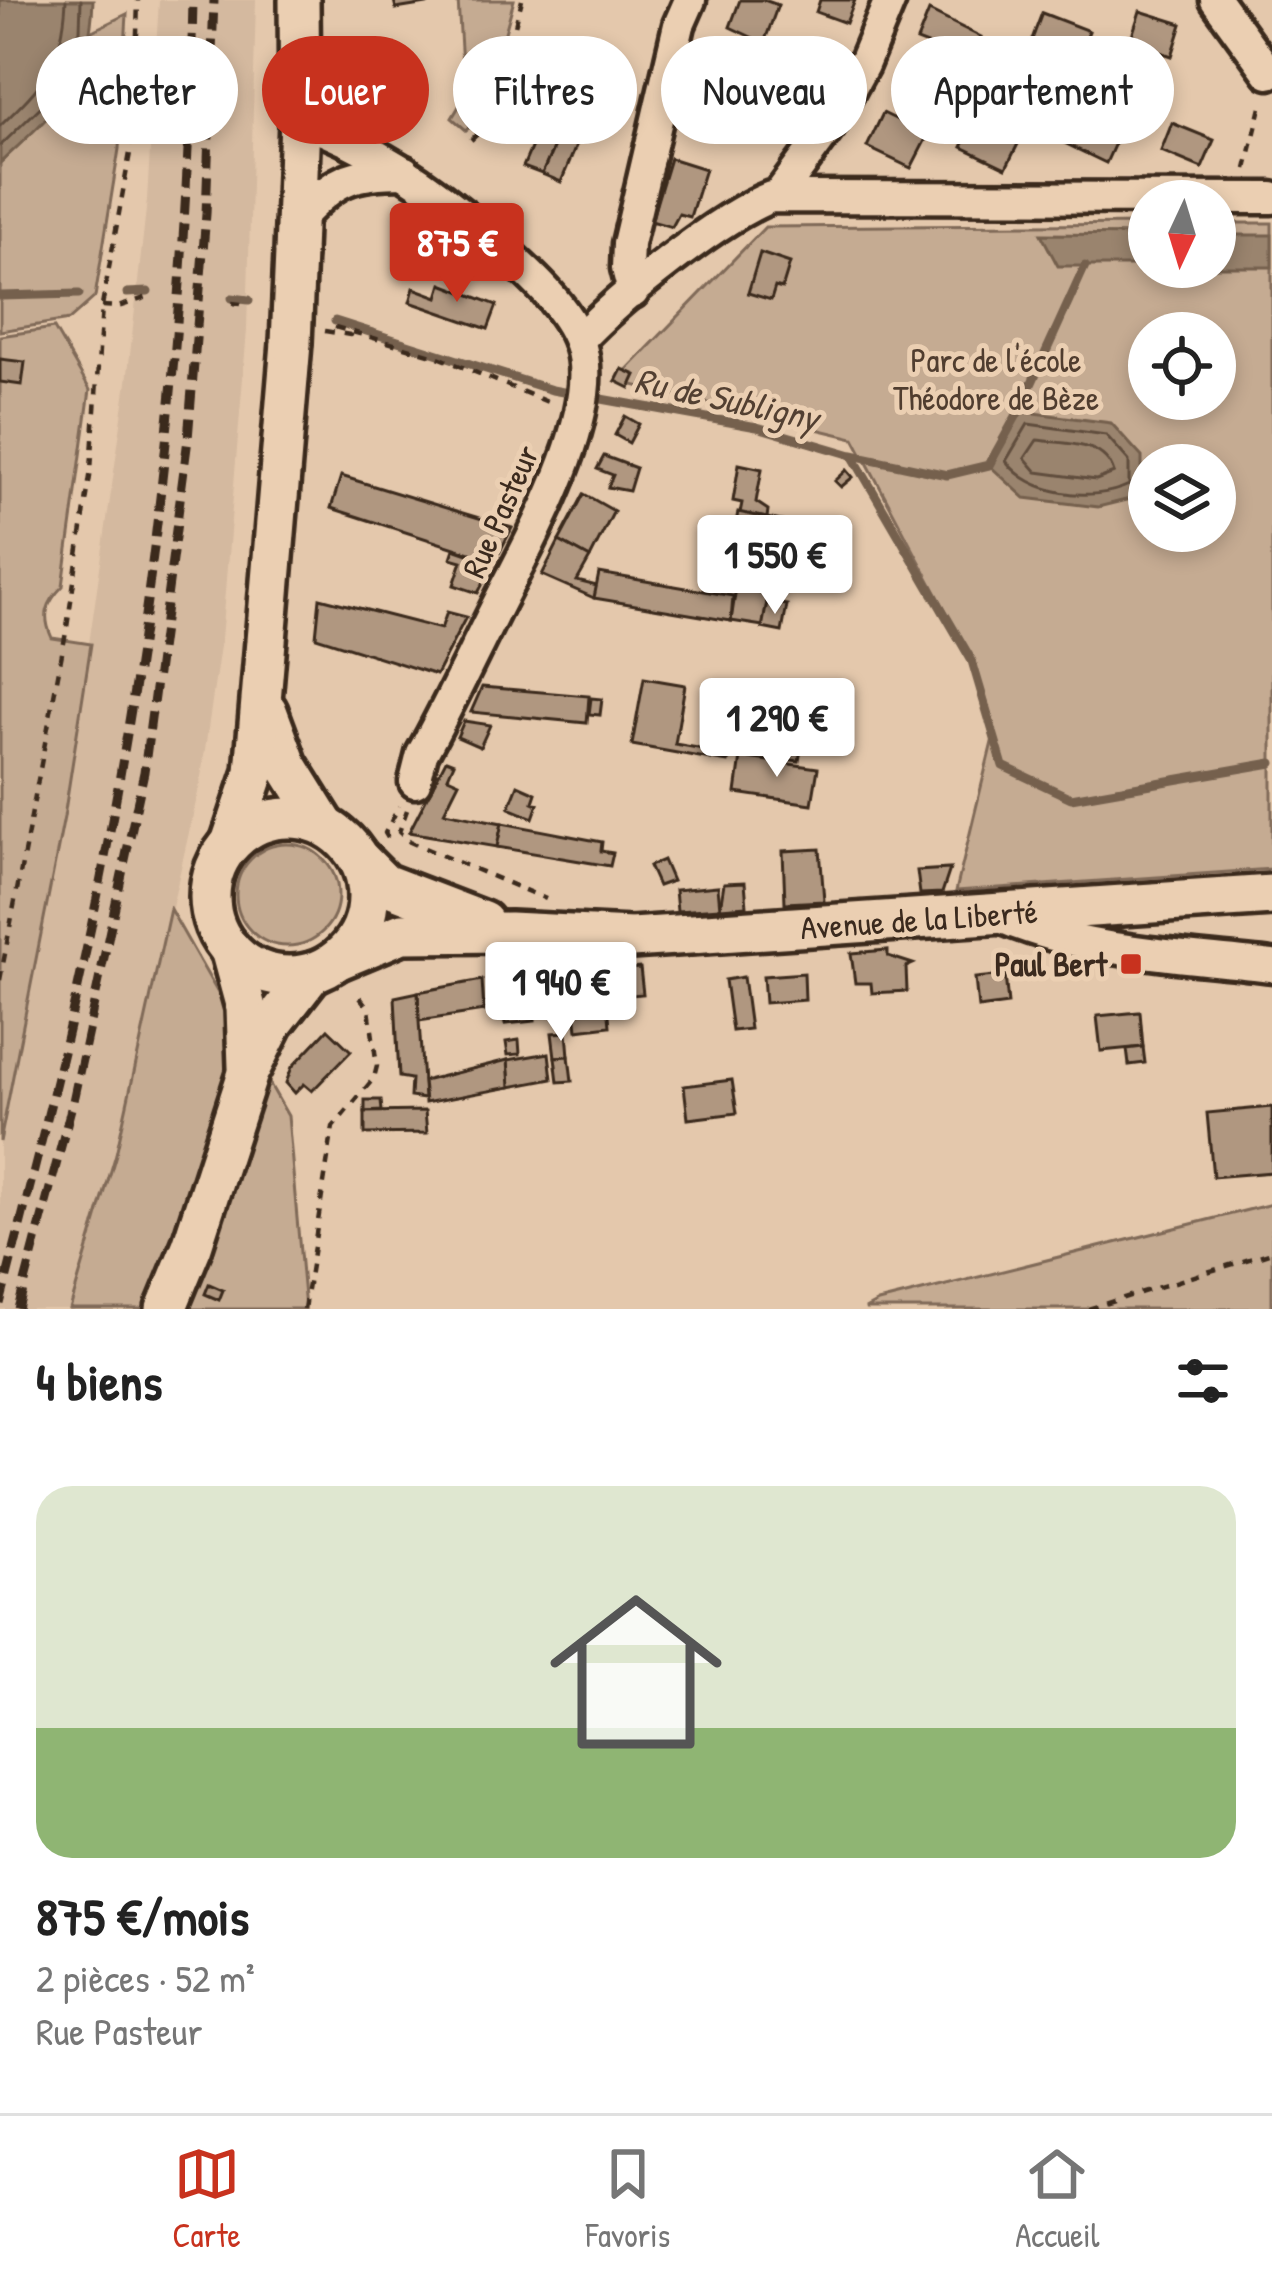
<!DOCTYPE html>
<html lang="fr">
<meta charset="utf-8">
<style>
body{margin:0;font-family:"Patrick Hand",sans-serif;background:#f2f2f2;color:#222;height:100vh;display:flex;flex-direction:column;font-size:45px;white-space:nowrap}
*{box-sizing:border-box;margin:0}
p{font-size:39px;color:#767676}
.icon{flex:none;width:66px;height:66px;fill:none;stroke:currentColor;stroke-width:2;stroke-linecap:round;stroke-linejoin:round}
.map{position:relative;height:1309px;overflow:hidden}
.details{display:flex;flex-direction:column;background:#fff;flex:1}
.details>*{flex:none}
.hud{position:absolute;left:36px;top:36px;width:1200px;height:108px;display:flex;gap:24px}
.needle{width:78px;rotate:184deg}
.buttons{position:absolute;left:1128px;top:180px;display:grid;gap:24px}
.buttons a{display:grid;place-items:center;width:108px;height:108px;border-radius:50%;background:#fff;box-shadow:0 6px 18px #0003;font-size:60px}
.price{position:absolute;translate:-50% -102px;padding:0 27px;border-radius:12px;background:#fff;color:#222;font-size:39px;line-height:78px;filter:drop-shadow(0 3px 6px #0008)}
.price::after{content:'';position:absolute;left:50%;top:72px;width:36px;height:27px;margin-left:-18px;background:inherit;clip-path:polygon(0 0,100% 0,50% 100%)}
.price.selected{background:#c8321e;color:#fff}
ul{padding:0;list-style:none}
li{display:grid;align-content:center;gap:24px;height:636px;padding:0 36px}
li span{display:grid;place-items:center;height:372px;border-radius:36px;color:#555}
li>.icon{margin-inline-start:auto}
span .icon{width:216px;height:216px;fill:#fffc;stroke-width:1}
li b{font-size:51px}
h2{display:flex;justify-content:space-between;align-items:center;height:144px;padding:0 36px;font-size:51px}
.chip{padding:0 42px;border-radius:54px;background:#fff;box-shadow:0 6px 18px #0003;font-size:42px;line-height:108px}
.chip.selected{background:#c8321e;color:#fff}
.dock{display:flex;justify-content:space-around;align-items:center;height:168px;border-top:3px solid #e0e0e0;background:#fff;font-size:33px;color:#767676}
.dock a{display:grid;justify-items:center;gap:6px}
.dock .selected{color:#c8321e}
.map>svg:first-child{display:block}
.built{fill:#d4b99f}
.green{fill:#c5ab92;stroke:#806a58;stroke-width:3;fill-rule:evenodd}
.water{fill:#9a846e;stroke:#74604e;stroke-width:3}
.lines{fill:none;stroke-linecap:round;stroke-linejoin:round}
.shore{stroke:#614e3e;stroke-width:3}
.stream{stroke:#74604e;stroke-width:9}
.building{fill:#b09780;stroke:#3b2a1e;stroke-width:3}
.minor-casing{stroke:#3b2a1e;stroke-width:39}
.major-casing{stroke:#3b2a1e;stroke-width:48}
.path{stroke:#3b2a1e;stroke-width:4.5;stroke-dasharray:9 9;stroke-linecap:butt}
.minor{stroke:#ebcfb2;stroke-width:30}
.major{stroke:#ebcfb2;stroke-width:39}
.rail{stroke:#3b2a1e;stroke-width:9;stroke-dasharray:18 9;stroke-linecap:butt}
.major-bridge-casing{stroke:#3b2a1e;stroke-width:48;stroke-linecap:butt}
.major-bridge{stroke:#ebcfb2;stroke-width:39}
.poi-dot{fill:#c8321e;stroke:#ebcfb2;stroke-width:4.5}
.labels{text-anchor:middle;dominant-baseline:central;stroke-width:10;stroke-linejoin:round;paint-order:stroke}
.park-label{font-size:33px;fill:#503d2f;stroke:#ebcfb2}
.street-label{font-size:33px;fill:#3b2a1e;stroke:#ebcfb2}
.poi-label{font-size:33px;font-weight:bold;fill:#3b2a1e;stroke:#ebcfb2;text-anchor:end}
.water-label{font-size:36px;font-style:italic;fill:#534032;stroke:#ebcfb2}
</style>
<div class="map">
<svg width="1272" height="1309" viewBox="0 0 1272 1309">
<rect width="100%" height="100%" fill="#e4c8ac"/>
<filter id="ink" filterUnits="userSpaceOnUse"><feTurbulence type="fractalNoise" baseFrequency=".00833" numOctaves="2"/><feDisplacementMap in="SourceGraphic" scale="24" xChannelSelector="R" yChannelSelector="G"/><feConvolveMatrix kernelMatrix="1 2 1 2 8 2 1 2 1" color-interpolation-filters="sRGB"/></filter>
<g filter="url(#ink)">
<path class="built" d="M 159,0 L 256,0 L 247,330 L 221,639 L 200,784 L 116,1154 L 70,1309 L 0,1309 L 0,1142 L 64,816 L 127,382 L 147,200 Z"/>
<g class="green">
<path d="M 458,0 L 514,0 L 481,119 L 466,130 L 452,118 L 464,98 Z"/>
<path d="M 127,14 L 119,149 L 95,297 L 69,320 L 0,331 L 0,163 L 68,97 L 92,31 Z"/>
<path d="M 1215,223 L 1272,223 L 1272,869 L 956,891 L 994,734 L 972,660 L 854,438 L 616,381 L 765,227 L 1149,224 L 1149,267 L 1215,267 ZM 1149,333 L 1215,333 L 1215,399 L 1149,399 ZM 1149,465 L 1215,465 L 1215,531 L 1149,531 Z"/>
<path d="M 54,328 L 90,390 L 63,586 C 46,603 42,616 52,638 L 91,644 L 64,817 L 0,1142 L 0,336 Z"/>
<circle cx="287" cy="895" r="51"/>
<path d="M 170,909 L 288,1116 L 305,1309 L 70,1309 L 116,1154 Z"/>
<path d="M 1272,1204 L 1272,1309 L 865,1309 L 878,1302 Z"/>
</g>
<g class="water">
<path d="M 0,0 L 93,0 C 90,85 57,109 0,163 Z"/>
<path d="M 1041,234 L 1149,235 L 1149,266 L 1058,266 Z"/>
<rect x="1215" y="235" width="57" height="32"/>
<path d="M 1019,411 L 1111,423 L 1142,457 L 1142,496 L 1098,507 L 1025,498 L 989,465 Z"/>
</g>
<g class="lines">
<g class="shore">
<path d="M 0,126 C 44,84 63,64 66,0"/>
<path d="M 0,146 L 58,90 L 80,30 L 81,0"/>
<path d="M 1028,424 L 1106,435 L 1129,461 L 1129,485 C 1091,503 1031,495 1006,461 Z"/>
<path d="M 1037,440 C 1066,444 1105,441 1114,473 L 1096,480 L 1037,472 L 1025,458 Z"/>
</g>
<g class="stream">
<path d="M 127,293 L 148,292"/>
<path d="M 0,296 L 79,294"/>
<path d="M 232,298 L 249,300"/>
<path d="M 335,321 L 552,390 L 757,427 L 852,455 L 972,661 L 1003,766 L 1071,798 L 1272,763"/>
<path d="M 853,455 L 947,475 L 989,465 L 1019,411 L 1085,266"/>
</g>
</g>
<g class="building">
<path d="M 394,0 L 439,0 L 439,2 L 396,9 Z"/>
<path d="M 740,0 L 764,0 L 778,5 L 764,43 L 730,27 Z"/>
<path d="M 820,0 L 855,0 L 846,23 L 816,12 Z"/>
<path d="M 929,11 L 981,37 L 971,62 L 917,41 Z"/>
<path d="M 1140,11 L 1182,24 L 1172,56 L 1130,42 Z"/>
<path d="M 1042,13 L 1089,31 L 1078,60 L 1031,42 Z"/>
<path d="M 781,44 L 816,58 L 789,128 L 754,116 Z"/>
<path d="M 518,73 L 532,77 L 524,104 L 511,100 Z"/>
<path d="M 555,91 L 560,93 L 553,111 L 557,114 L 555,119 L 545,115 Z"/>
<path d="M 1078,109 L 1121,130 L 1106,163 L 1058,140 Z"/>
<path d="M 883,113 L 928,135 L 911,168 L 867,147 Z"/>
<path d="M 976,118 L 1020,140 L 1006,168 L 962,147 Z"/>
<path d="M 1172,123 L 1214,140 L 1202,168 L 1161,151 Z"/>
<path d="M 541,125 L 560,133 L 542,174 L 523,167 Z"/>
<path d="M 560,133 L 578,141 L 561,182 L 542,174 Z"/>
<path d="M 670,158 L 705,169 L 690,217 L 679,214 L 672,227 L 651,221 Z"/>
<path d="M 760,253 L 790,263 L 782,289 L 775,287 L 771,300 L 748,293 Z"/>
<path d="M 442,284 L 497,305 L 488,329 L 410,302 L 414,288 L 438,297 Z"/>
<path d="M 0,359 L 25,362 L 22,385 L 0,382 Z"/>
<path d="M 622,369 L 636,375 L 630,388 L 616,381 Z"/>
<path d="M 625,416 L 639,424 L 629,443 L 615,435 Z"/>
<path d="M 604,456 L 636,468 L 629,491 L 608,487 L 613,475 L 597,469 Z"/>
<path d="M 739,464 L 762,469 L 756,502 L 768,510 L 767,518 L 740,513 L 742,503 L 733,501 Z"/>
<path d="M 847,470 L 853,477 L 841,487 L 835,481 Z"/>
<path d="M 341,476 L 512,528 L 495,561 L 331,508 Z"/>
<path d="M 584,494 L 614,511 L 590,558 L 559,541 Z"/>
<path d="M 738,512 L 800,525 L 792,570 L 740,560 L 745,530 L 735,528 Z"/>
<path d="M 559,541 L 590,558 L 577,581 L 597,586 L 594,598 L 542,575 Z"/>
<path d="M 730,544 L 742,546 L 740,560 L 728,552 Z"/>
<path d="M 454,549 L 494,563 L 478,593 L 454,585 L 462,561 L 451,558 Z"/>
<path d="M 740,560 L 773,567 L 763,626 L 731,621 Z"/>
<path d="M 599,573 L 733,596 L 731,621 L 594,598 Z"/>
<path d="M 320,598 L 441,629 L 447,612 L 466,617 L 436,675 L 316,637 Z"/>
<path d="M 767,602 L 787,605 L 782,632 L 762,628 Z"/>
<path d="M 644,678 L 685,685 L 675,744 L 709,750 L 716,708 L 720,709 L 723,696 L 729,697 L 718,755 L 729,757 L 728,762 L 632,745 Z"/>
<path d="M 482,687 L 589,696 L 587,723 L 471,712 Z"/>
<path d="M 591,698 L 602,699 L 600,715 L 589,714 Z"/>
<path d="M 464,721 L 490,725 L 480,747 L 457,737 Z"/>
<path d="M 761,731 L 803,737 L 799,761 L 757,755 Z"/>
<path d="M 741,757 L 818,768 L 812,804 L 736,793 Z"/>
<path d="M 446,760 L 454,763 L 448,777 L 459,782 L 444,812 L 502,823 L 497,847 L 409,832 Z"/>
<path d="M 518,785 L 536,793 L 533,802 L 538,804 L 533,818 L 509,808 Z"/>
<path d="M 502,823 L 602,842 L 601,851 L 613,853 L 610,866 L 497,847 Z"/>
<path d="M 820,849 L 824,901 L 785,903 L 783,851 Z"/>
<path d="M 663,860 L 672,881 L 658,886 L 649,866 Z"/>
<path d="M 950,869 L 942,893 L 920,894 L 917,871 Z"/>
<path d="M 745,882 L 747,906 L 720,908 L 724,883 Z"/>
<path d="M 718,886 L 720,908 L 677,911 L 675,890 Z"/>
<path d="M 888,950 L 888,956 L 913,964 L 906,967 L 907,991 L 872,993 L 871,983 L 855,983 L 851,953 Z"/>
<path d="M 640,968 L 643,994 L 607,997 L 605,971 Z"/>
<path d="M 605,971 L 610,1026 L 577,1030 L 575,1010 L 552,1012 L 548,975 Z"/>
<path d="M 804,973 L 805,1000 L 765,1003 L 763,976 Z"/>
<path d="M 1005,975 L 1008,1004 L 978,1008 L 975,978 Z"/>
<path d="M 743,977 L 750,1029 L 732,1031 L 725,980 Z"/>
<path d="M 482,980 L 484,1011 L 419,1021 L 418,992 Z"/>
<path d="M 520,986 L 521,993 L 533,992 L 535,1021 L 505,1024 L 502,988 Z"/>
<path d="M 418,992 L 419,1021 L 424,1099 L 410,1097 L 411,1079 L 399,1077 L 395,997 Z"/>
<path d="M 1140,1012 L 1143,1047 L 1101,1051 L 1097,1016 Z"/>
<path d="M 328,1029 L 351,1051 L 312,1091 L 304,1084 L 295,1093 L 286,1083 L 292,1067 Z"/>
<path d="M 567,1032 L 569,1056 L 555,1057 L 552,1033 Z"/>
<path d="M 519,1040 L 520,1054 L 508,1055 L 506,1042 Z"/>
<path d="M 1143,1047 L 1145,1063 L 1129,1065 L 1127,1049 Z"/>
<path d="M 549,1053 L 552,1079 L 510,1087 L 508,1060 Z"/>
<path d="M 569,1056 L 572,1081 L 558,1082 L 555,1057 Z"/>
<path d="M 508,1060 L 510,1087 L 425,1103 L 423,1081 Z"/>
<path d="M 732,1080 L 737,1113 L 688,1119 L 684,1086 Z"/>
<path d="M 365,1100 L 381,1100 L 382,1111 L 365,1112 Z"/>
<path d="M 1272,1107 L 1272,1172 L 1213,1177 L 1207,1113 Z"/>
<path d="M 425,1111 L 427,1133 L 365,1134 L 365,1112 Z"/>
<path d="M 209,1284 L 223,1290 L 219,1300 L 205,1294 Z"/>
</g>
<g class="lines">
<defs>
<g id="minor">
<path d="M 1216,0 L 1269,73"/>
<path d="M 300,121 C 371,146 429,185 485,234 C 517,263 566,302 580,344 C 604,416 524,551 492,616 C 469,662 447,709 422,754 L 415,782"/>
<path d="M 778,196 L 829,127 L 863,65 L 890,0"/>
<path d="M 297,220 C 334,180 350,172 405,172"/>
<path d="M 633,292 L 627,268 L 628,244 L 679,25 L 690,0"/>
<path d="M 579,340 C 618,298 719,217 771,197 L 1272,198"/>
<path d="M 996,915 C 1081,953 1180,955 1272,966"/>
</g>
<g id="major">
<path d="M 295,253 L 300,121 L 299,0"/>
<path d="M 267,711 L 287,765 L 325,826"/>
<circle cx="289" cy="897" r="79"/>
<path d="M 231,843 L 255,772 L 291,343"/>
<path d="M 359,859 L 384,884 L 483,922"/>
<path d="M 230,949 L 246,1008 L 248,1067"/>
<path d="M 339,959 L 402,933 L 510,932 L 631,938 L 1272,895"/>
<path d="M 166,1309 L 192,1246 L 248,1073 L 273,1023 L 312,973"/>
</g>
</defs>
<use href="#minor" class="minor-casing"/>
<use href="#major" class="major-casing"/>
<g class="path">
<path d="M 471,140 L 488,124 L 522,0"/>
<path d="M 1246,169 L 1263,99"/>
<path d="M 232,303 L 249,305"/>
<path d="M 102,306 L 118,307 L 148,297"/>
<path d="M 335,327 L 436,356 L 550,403"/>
<path d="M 325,331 L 350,335 L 351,330"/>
<path d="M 407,810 L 399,832 L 410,842 L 546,899"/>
<path d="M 388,838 L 385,833 L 399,806"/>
<path d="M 0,980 L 67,627 L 91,470 L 102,306 L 134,131 L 138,0"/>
<path d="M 304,1309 L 333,1127 L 374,1078 L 377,1066 L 369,1009 L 355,991"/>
<path d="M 1088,1309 L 1272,1252"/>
<path d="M 1267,1309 L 1272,1307"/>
</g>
<use href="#minor" class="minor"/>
<use href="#major" class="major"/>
<g class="rail">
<path d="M 0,1304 C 36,1163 73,1021 101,878 C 158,588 187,296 193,0"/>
<path d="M 18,1309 L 73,1101 L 144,772 L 188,439 L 206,214 L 214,0"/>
</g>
<defs>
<path id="major-bridge" d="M 291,343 L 295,253"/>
</defs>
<use href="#major-bridge" class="major-bridge-casing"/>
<use href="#major-bridge" class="major-bridge"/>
</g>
</g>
<rect class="poi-dot" x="1119" y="952" width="24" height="24" rx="6"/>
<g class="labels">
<g class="park-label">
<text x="996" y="360">Parc de l'école<tspan x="996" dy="38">Théodore de Bèze</tspan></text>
</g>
<g class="street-label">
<text transform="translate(500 511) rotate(-66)">Rue Pasteur</text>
<text transform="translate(919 919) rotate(-4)">Avenue de la Liberté</text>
</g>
<g class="poi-label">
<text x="1107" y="964">Paul Bert</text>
</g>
<g class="water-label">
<text transform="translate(727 398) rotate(12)">Ru de Subligny</text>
</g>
</g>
</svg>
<div class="buttons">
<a><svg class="needle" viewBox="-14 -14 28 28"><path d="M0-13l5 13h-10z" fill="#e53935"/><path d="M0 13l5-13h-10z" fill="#767676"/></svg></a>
<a><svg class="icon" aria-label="locate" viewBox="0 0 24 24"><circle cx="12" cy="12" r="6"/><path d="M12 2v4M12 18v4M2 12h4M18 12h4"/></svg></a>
<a><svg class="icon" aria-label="layers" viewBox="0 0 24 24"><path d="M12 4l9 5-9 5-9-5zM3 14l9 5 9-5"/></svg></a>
</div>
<b class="price selected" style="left:457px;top:305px">875 €</b>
<b class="price" style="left:775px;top:617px">1 550 €</b>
<b class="price" style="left:777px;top:780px">1 290 €</b>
<b class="price" style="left:561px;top:1044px">1 940 €</b>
<div class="hud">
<a class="chip">Acheter</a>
<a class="chip selected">Louer</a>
<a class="chip">Filtres</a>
<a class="chip">Nouveau</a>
<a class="chip">Appartement</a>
</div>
</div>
<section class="details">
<h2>4 biens<svg class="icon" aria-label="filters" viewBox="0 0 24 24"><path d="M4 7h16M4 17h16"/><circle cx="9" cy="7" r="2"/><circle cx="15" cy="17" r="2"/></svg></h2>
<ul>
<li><span style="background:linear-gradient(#dfe7d0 65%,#8fb573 0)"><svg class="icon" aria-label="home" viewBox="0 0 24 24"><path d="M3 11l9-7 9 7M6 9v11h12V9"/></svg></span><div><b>875 €/mois</b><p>2 pièces · 52 m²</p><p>Rue Pasteur</p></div></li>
</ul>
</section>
<nav class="dock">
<a class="selected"><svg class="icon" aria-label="map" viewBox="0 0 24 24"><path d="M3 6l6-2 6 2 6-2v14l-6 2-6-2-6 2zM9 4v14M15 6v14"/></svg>Carte</a>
<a><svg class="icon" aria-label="saved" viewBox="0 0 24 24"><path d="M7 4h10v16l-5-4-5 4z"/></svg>Favoris</a>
<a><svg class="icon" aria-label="home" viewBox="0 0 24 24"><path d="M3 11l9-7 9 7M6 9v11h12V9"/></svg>Accueil</a>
</nav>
